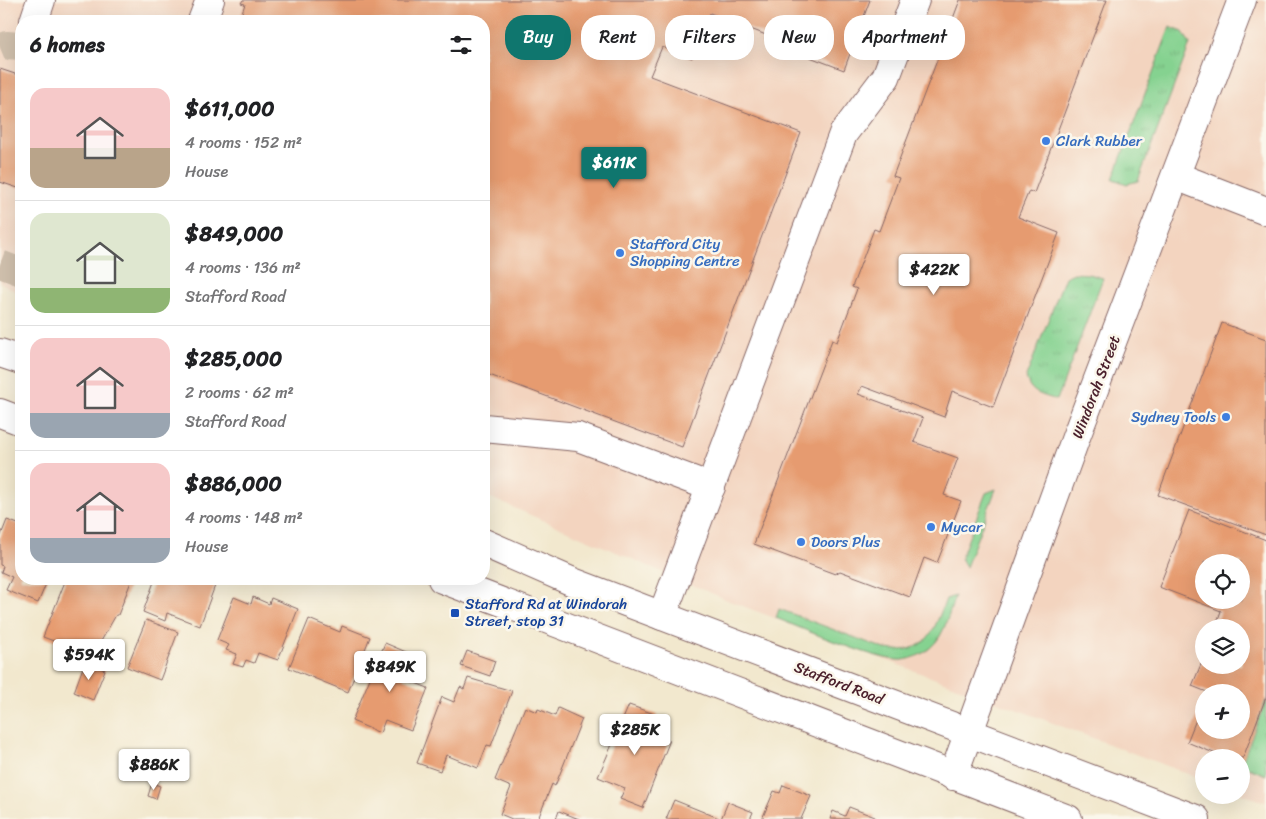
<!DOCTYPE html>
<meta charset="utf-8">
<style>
body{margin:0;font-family:Sriracha,sans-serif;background:#f6f6f6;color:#202124;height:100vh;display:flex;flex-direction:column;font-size:19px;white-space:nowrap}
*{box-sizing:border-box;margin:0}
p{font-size:16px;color:#757577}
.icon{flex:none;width:28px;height:28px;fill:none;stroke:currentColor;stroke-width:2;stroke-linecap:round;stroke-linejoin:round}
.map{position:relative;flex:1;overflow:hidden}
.sheet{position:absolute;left:15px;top:15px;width:475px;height:570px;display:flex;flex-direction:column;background:#fff;border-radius:20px;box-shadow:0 5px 20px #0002}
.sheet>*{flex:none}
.guide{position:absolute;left:505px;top:15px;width:475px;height:45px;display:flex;gap:10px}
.fabs{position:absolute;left:1195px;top:554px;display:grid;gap:10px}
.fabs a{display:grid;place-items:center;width:55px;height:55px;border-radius:50%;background:#fff;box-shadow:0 5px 20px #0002;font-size:25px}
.price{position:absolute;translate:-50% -42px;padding:0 11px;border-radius:5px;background:#fff;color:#222;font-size:16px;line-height:32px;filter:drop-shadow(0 1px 2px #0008)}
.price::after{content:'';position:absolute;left:50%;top:30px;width:15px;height:11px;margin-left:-8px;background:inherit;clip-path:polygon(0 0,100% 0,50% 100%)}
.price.current{background:#0f766e;color:#fff}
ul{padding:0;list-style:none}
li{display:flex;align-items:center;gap:15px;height:125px;padding:0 15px}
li+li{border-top:1px solid #e0e0e0}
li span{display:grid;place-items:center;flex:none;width:140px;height:100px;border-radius:15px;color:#555}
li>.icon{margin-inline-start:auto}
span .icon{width:60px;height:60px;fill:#fffc;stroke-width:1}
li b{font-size:21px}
h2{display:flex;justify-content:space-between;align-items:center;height:60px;padding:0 15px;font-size:21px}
.tag{padding:0 18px;border-radius:20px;background:#fff;box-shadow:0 5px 20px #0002;font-size:18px;line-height:45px}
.tag.current{background:#0f766e;color:#fff}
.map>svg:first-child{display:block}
.built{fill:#f3d4bf;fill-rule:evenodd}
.grass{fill:url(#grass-tufts);stroke:#68785e}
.garden{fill:#85d290;stroke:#68785e}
.building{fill:#e69b70;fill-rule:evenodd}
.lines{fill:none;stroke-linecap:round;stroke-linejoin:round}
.minor-tunnel{stroke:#d0c0ad;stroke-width:28;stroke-dasharray:28 14;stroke-linecap:butt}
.minor-casing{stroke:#856564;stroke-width:30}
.highway-casing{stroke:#856564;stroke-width:30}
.minor{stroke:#fff;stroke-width:28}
.highway{stroke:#fff;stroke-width:28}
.shop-dot{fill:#3f7fe0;stroke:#fbf7ec;stroke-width:2}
.transit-dot{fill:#1a4fb4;stroke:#fbf7ec;stroke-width:2}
.labels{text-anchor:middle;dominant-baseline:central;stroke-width:5;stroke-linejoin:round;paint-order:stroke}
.shop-label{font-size:15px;fill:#366cbe;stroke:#fbf7ec;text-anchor:start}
.street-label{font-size:15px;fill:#4a1f2b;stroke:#fbf7ec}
.transit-label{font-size:15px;fill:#164399;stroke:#fbf7ec;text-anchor:start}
</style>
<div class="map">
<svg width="1266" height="819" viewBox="0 0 1266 819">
<defs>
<pattern id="grass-tufts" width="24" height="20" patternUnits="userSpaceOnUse" patternTransform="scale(1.25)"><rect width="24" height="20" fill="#85d290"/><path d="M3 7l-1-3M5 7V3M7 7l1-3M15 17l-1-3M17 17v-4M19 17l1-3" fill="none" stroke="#74b47c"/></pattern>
</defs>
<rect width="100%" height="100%" fill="#fbf7ec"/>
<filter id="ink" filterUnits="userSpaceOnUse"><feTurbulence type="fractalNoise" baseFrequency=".02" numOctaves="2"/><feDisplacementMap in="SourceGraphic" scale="10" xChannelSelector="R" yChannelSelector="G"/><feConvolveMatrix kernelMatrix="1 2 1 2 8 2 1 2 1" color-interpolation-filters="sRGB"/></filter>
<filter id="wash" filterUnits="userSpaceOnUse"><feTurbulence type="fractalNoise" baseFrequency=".0096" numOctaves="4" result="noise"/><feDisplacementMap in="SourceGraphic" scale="20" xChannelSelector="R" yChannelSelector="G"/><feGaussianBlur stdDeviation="1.12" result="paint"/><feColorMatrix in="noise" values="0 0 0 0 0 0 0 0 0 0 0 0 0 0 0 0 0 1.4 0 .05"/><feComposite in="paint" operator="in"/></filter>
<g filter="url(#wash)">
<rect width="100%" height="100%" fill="#f2e8ce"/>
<path class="built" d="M 0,0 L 1266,0 L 1266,802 L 1241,794 L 1241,758 L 1204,758 L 1204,780 L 732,602 L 484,495 L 484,21 L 21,21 L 21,295 L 0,282 ZM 1204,562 L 1241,562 L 1241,600 L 1204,600 ZM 1204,628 L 1241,628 L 1241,665 L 1204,665 ZM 1204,692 L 1241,692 L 1241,730 L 1204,730 Z"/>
<g class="grass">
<path d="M 1170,27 L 1183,32 L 1190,44 L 1138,181 L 1127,184 L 1113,179 Z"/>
<path d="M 1074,273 L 1088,274 L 1103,278 L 1057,400 C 1042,395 1030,394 1026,377 L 1065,277 Z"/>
<path d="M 1266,700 L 1266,775 L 1241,765 Z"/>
</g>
<g class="garden">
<path d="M 996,489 L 966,567 L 961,558 L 986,493 Z"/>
<path d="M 955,596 C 949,613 945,635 931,647 C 924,654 912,659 903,660 C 881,663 801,628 776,618 L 779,609 L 885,649 C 927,655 933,633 946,599 Z"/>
</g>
<g id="blocks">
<g class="building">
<path d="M 243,0 L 870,0 L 844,70 L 802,54 L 803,51 L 765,39 L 766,35 L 710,13 L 692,58 L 662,47 L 650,76 L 801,133 L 682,447 L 484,373 L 484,21 L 239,21 L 245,4 L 241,3 Z"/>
<path d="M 960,0 L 1107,0 L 1034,193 L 1029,191 L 1018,217 L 1059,233 L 993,407 L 952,391 L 944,417 L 862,386 L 858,394 L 923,418 L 914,442 L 958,458 L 944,495 L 961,501 L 937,563 L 924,558 L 910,597 L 840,571 L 835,574 L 754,544 L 832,340 L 837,342 L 857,289 L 852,287 L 874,229 L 879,231 L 899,178 L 893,176 Z"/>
<path d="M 0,69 L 21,76 L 21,178 L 18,188 L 0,182 Z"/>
<path d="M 1222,323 L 1266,339 L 1266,535 L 1158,495 Z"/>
<path d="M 1189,510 L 1266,540 L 1266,697 L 1243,758 L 1226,758 L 1187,742 L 1204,700 L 1204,730 L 1241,730 L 1241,692 L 1207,692 L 1192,686 L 1204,657 L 1204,665 L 1241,665 L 1241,628 L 1215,628 L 1221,611 L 1159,587 ZM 1204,562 L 1241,562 L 1241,600 L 1204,600 Z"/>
<path d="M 7,520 L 21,525 L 21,579 L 48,579 L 38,603 L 6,590 L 12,577 L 1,572 L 3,566 L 0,565 L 0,538 Z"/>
<path d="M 66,579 L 132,579 L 118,615 L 116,615 L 96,650 L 75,642 L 72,648 L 43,637 Z"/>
<path d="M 155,579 L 205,579 L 216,583 L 200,626 L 167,613 L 165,621 L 143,612 Z"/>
<path d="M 234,597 L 251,604 L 253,597 L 269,604 L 271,598 L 298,609 L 278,660 L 258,653 L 254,663 L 246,660 L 243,667 L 233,664 L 237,654 L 226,650 L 229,645 L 217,640 Z"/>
<path d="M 309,619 L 340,632 L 342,626 L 370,637 L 348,692 L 289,668 Z"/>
<path d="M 146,620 L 178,632 L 160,680 L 127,667 Z"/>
<path d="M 385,643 L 413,655 L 403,678 L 428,688 L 411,730 L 385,720 L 380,733 L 352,721 Z"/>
<path d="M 467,651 L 495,661 L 490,676 L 461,666 Z"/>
<path d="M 85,662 L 105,670 L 93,700 L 74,692 Z"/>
<path d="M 468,678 L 512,691 L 491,746 L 487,745 L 478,768 L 446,755 L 440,771 L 417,763 L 442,697 L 454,702 L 460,687 L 464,689 Z"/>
<path d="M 629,705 L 657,715 L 650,732 L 670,740 L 643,808 L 620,799 L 625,788 L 598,777 Z"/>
<path d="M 525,707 L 537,712 L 538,709 L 555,716 L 558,708 L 582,719 L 555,786 L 552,784 L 538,819 L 512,819 L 500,814 L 511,787 L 495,780 Z"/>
<path d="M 152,783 L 160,786 L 156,799 L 148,796 Z"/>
<path d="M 783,785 L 811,796 L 801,819 L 762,819 L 774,791 L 780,793 Z"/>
<path d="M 674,800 L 721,819 L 728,802 L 753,812 L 750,819 L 666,819 Z"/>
<path d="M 849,807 L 875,817 L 874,819 L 830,819 L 833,811 L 845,816 Z"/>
<path d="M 559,811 L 579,819 L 556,819 Z"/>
</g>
</g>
</g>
<g filter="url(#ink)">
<use href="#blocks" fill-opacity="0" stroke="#856564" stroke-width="1"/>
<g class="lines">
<g class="minor-tunnel">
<path d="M 0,48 L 7,45 L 21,46"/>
<path d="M 0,264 L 21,272"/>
</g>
<defs>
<g id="minor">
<path d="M 34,21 L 41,0"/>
<path d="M 202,21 L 210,0"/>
<path d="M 1176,176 L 1266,211"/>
<path d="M 484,428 L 578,437 L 711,487"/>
<path d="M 662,616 L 843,134 L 886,77 L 915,0"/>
<path d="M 953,776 L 1076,437 L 1242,0"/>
</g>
<g id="highway">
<path d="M 0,353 L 21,360"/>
<path d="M 0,413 L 21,421"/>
<path d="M 484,543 L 573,582 L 1196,819"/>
<path d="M 442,579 L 1068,819"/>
</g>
</defs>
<use href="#minor" class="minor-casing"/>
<use href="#highway" class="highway-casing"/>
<use href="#minor" class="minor"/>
<use href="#highway" class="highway"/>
</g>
</g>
<g class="shop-dot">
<circle cx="1046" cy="141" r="5"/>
<circle cx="620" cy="253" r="5"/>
<circle cx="1226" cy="417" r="5"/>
<circle cx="931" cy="527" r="5"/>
<circle cx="801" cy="542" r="5"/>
</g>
<rect class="transit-dot" x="450" y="608" width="10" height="10" rx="2.5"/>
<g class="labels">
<g class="shop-label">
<text x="1056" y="141">Clark Rubber</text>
<text x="630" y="244">Stafford City<tspan x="630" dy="17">Shopping Centre</tspan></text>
<text x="1216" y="417" text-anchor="end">Sydney Tools</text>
<text x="941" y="527">Mycar</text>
<text x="811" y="542">Doors Plus</text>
</g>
<g class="street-label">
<text transform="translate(1096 387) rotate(-69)">Windorah Street</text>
<text transform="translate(839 683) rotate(21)">Stafford Road</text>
</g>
<g class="transit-label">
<text x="465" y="604">Stafford Rd at Windorah<tspan x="465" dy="17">Street, stop 31</tspan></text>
</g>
</g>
</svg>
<div class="fabs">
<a><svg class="icon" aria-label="locate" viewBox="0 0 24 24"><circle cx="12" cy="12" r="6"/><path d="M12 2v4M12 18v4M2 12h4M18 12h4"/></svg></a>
<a><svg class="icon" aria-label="layers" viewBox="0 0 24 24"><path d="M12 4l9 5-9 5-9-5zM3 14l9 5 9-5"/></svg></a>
<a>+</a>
<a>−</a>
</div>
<b class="price current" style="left:614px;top:189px">$611K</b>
<b class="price" style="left:934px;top:296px">$422K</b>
<b class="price" style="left:89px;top:681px">$594K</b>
<b class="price" style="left:390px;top:693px">$849K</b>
<b class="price" style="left:635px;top:756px">$285K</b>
<b class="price" style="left:154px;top:791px">$886K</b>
<div class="guide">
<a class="tag current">Buy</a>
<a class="tag">Rent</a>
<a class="tag">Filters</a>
<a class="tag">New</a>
<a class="tag">Apartment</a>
</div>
<section class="sheet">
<h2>6 homes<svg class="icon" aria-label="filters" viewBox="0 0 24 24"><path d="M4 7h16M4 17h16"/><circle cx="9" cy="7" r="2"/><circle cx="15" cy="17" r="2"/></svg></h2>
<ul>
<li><span style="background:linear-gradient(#f6c9c9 60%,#b9a48a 0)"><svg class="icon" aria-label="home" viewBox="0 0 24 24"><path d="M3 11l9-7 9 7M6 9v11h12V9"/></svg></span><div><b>$611,000</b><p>4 rooms · 152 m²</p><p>House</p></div></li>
<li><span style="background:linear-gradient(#dfe7d0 75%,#8fb573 0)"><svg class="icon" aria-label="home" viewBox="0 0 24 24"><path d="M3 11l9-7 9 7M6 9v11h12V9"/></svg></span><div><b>$849,000</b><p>4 rooms · 136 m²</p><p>Stafford Road</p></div></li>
<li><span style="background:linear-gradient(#f6c9c9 75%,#9aa5b1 0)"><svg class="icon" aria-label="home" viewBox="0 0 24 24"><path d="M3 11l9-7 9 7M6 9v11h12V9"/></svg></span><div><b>$285,000</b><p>2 rooms · 62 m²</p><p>Stafford Road</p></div></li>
<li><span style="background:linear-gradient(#f6c9c9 75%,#9aa5b1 0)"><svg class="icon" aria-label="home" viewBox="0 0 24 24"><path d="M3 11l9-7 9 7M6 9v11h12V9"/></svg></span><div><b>$886,000</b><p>4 rooms · 148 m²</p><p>House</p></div></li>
</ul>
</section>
</div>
